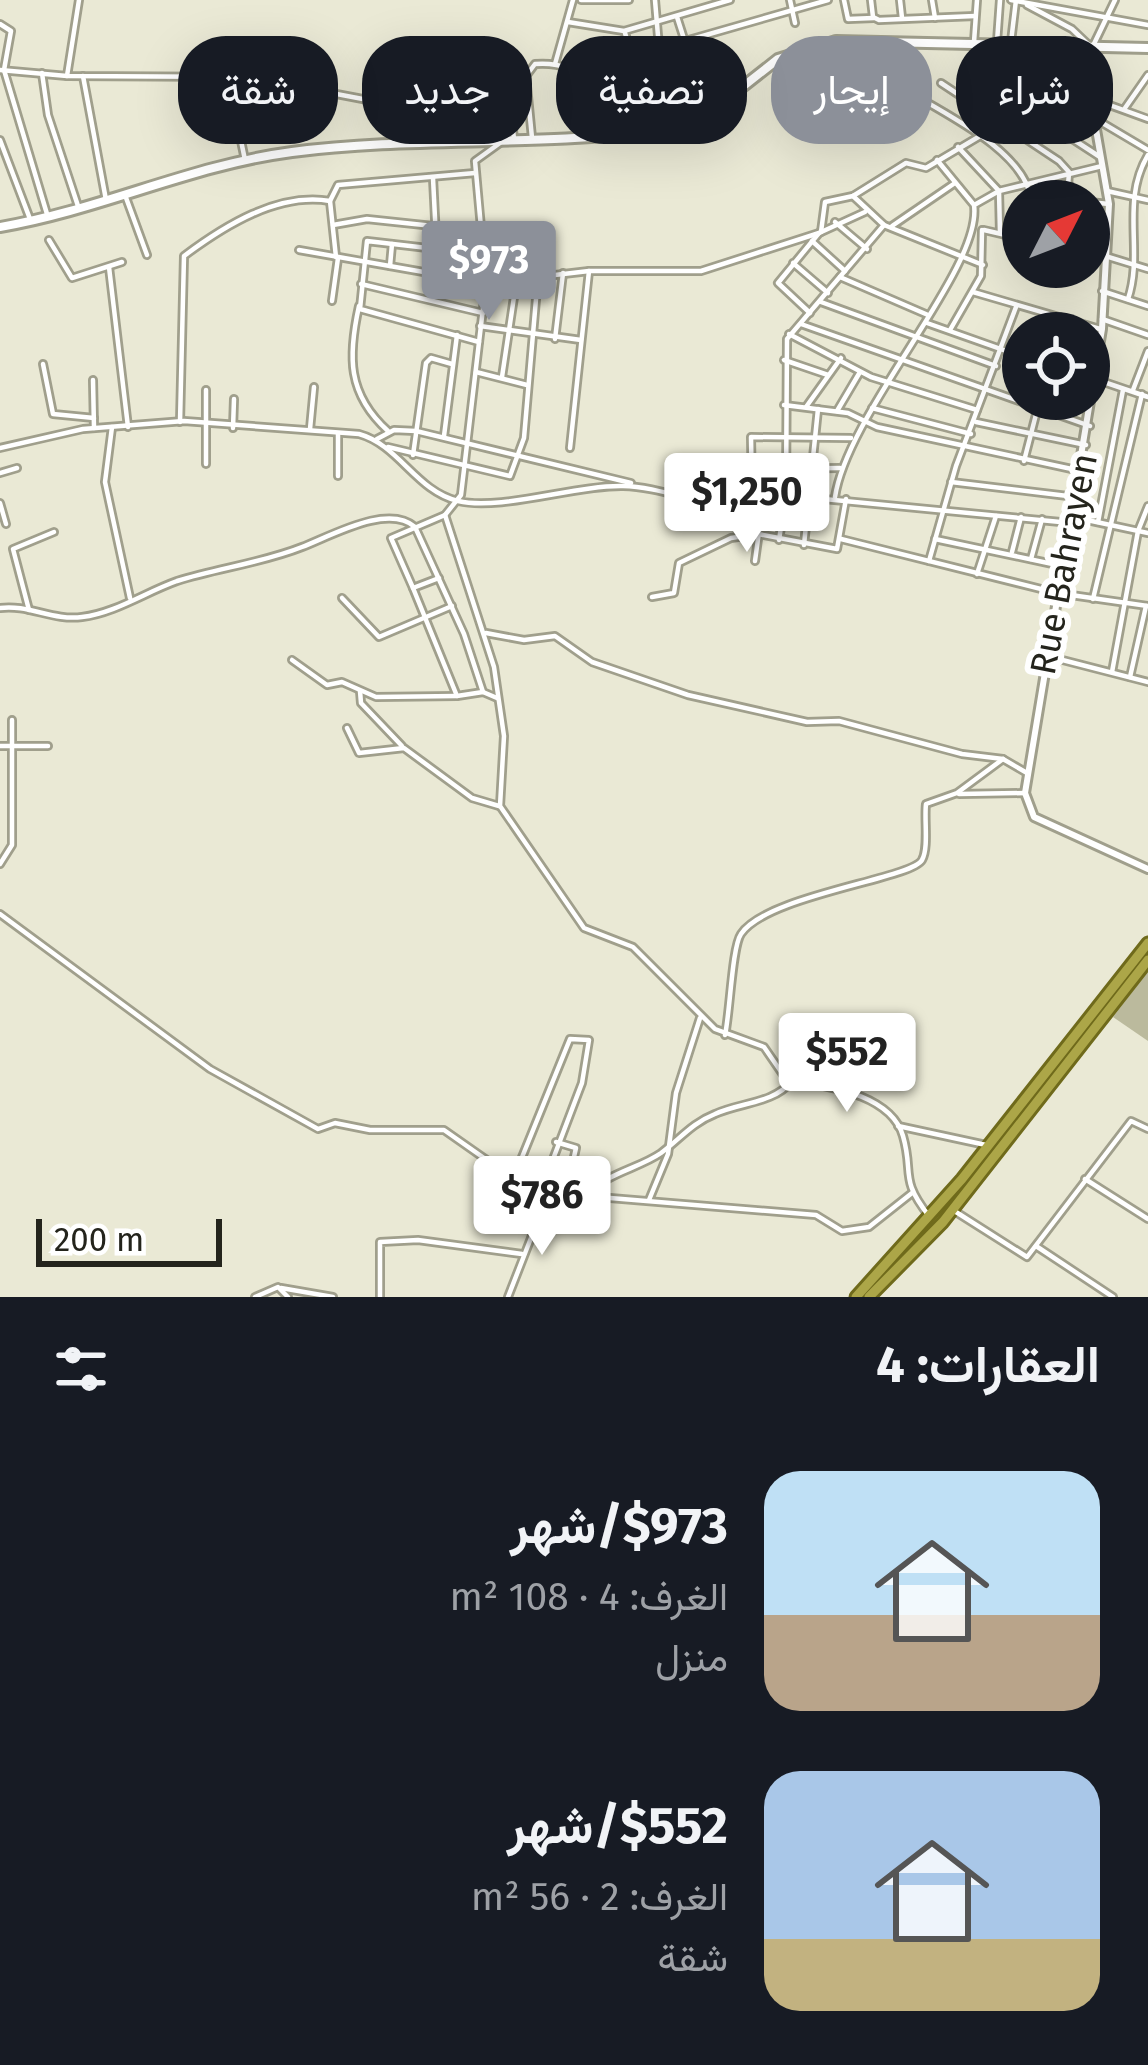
<!DOCTYPE html>
<html lang="ar">
<meta charset="utf-8">
<style>
body{margin:0;font-family:"Fira Sans",Vazirmatn,sans-serif;background:#242831;color:#f1f3f6;direction:rtl;height:100vh;display:flex;flex-direction:column;font-size:45px;white-space:nowrap}
*{box-sizing:border-box;margin:0}
p{font-size:39px;color:#9ea1a6}
.icon{flex:none;width:66px;height:66px;fill:none;stroke:currentColor;stroke-width:2;stroke-linecap:round;stroke-linejoin:round}
.map{position:relative;height:1297px;overflow:hidden;direction:ltr}
.details{display:flex;flex-direction:column;background:#171b24;flex:1}
.details>*{flex:none}
.top-card{position:absolute;left:36px;top:36px;width:1077px;height:108px;direction:rtl;display:flex;gap:24px}
.needle{width:78px;rotate:48deg}
.fabs{position:absolute;left:1002px;top:180px;display:grid;gap:24px}
.fabs a{display:grid;place-items:center;width:108px;height:108px;border-radius:50%;background:#171b24;box-shadow:0 12px 48px #0002;font-size:60px}
.scale{position:absolute;left:36px;bottom:30px;width:186px;box-sizing:border-box;padding-left:12px;border:6px solid #24241c;border-top:0;font-size:33px;line-height:42px;white-space:nowrap;color:#24241c;-webkit-text-stroke:9px #fff;paint-order:stroke}
.price{position:absolute;translate:-50% -102px;padding:0 27px;border-radius:12px;background:#fff;color:#222;font-size:39px;line-height:78px;filter:drop-shadow(0 3px 6px #0008)}
.price::after{content:'';position:absolute;left:50%;top:72px;width:36px;height:27px;margin-left:-18px;background:inherit;clip-path:polygon(0 0,100% 0,50% 100%)}
.price.on{background:#8c9099;color:#fff}
ul{padding:0;list-style:none}
li{display:flex;align-items:center;gap:36px;height:300px;padding:0 48px}
li span{display:grid;place-items:center;flex:none;width:336px;height:240px;border-radius:36px;color:#555}
li>.icon{margin-inline-start:auto}
span .icon{width:144px;height:144px;fill:#fffc;stroke-width:1}
li b{font-size:51px}
h2{display:flex;justify-content:space-between;align-items:center;height:144px;padding:0 48px;font-size:51px}
.pill{padding:0 42px;border-radius:48px;background:#171b24;box-shadow:0 12px 48px #0002;font-size:42px;line-height:108px}
.pill.on{background:#8c9099;color:#fff}
.map>svg:first-child{display:block}
.grass{fill:#bbba9d}
.lines{fill:none;stroke-linecap:round;stroke-linejoin:round}
.minor-casing{stroke:#a09f8c;stroke-width:10}
.tertiary-casing{stroke:#a09f8c;stroke-width:12}
.secondary-casing{stroke:#a09f8c;stroke-width:14}
.trunk-casing{stroke:#6f6a1b;stroke-width:15}
.minor{stroke:#fff;stroke-width:4.5}
.tertiary{stroke:#fff;stroke-width:6}
.secondary{stroke:#fff;stroke-width:8}
.trunk{stroke:#aca648;stroke-width:9}
.labels{text-anchor:middle;dominant-baseline:central;stroke-width:12;stroke-linejoin:round;paint-order:stroke}
.street-label{font-size:36px;fill:#24241c;stroke:#fff}
</style>
<div class="map">
<svg width="1148" height="1297" viewBox="0 0 1148 1297">
<rect width="100%" height="100%" fill="#eae9d5"/>
<path class="grass" d="M 1148,971 L 1148,1041 L 1113,1017 Z"/>
<g class="lines">
<defs>
<g id="minor">
<path d="M 581,0 L 629,0"/>
<path d="M 655,0 L 658,36 L 684,122"/>
<path d="M 790,0 L 795,23"/>
<path d="M 844,0 L 848,19 L 874,18"/>
<path d="M 871,0 L 873,17 L 879,20 L 975,16"/>
<path d="M 900,0 L 902,18"/>
<path d="M 932,0 L 935,18"/>
<path d="M 1011,0 L 1148,25"/>
<path d="M 1027,5 L 1072,29 L 1092,48 L 1115,0"/>
<path d="M 677,17 L 708,114"/>
<path d="M 568,22 L 624,31 L 730,0"/>
<path d="M 0,24 L 11,31 L 4,70 L 47,214"/>
<path d="M 625,33 L 655,131"/>
<path d="M 685,41 L 828,0"/>
<path d="M 974,42 L 977,0"/>
<path d="M 997,42 L 1000,0"/>
<path d="M 1011,42 L 1016,0"/>
<path d="M 555,64 L 573,0"/>
<path d="M 0,70 L 67,76 L 247,77 L 368,100 L 461,80 L 526,76"/>
<path d="M 42,73 L 48,115 L 78,206"/>
<path d="M 67,76 L 79,0"/>
<path d="M 83,76 L 106,200"/>
<path d="M 228,78 L 245,160"/>
<path d="M 461,81 L 466,141"/>
<path d="M 941,83 L 1059,161 L 1069,172 L 1067,201"/>
<path d="M 897,85 C 937,110 1027,150 1031,201"/>
<path d="M 416,89 L 421,124"/>
<path d="M 1093,99 L 1148,119"/>
<path d="M 510,103 L 514,139"/>
<path d="M 1125,108 L 1148,75"/>
<path d="M 420,111 L 462,101 L 527,99"/>
<path d="M 1034,114 L 1100,157"/>
<path d="M 1094,118 L 1148,150"/>
<path d="M 532,138 L 526,76 L 535,64 C 585,60 607,95 630,133"/>
<path d="M 0,140 L 30,219"/>
<path d="M 958,147 L 999,191 L 1000,233"/>
<path d="M 1107,191 L 1148,200"/>
<path d="M 125,195 L 147,255"/>
<path d="M 853,196 L 884,225 L 983,265"/>
<path d="M 1089,202 L 1109,204"/>
<path d="M 976,204 L 999,191 L 1102,166"/>
<path d="M 835,222 L 867,249"/>
<path d="M 333,225 L 367,219 L 433,226"/>
<path d="M 892,226 L 955,183"/>
<path d="M 1089,229 L 1107,231"/>
<path d="M 984,230 L 1023,239"/>
<path d="M 821,232 L 825,202 L 853,196 L 906,163 L 926,168 L 1002,123 L 1055,105"/>
<path d="M 49,240 L 72,278 L 122,262"/>
<path d="M 812,241 L 845,271"/>
<path d="M 436,249 L 367,241 L 360,309 L 479,342"/>
<path d="M 299,250 L 486,283 L 589,271 L 701,271 L 819,233"/>
<path d="M 1089,251 L 1148,269"/>
<path d="M 336,257 L 330,201 L 338,185 L 475,173"/>
<path d="M 793,263 L 828,293"/>
<path d="M 390,266 L 392,244"/>
<path d="M 109,267 L 128,427"/>
<path d="M 840,277 L 928,315"/>
<path d="M 361,284 L 483,313"/>
<path d="M 1102,291 L 1148,306"/>
<path d="M 973,292 L 1100,329"/>
<path d="M 431,298 L 437,258 L 433,178"/>
<path d="M 1128,299 C 1144,252 1120,202 1148,155"/>
<path d="M 332,301 L 338,258"/>
<path d="M 821,302 L 996,366"/>
<path d="M 359,306 C 348,356 347,394 388,431"/>
<path d="M 810,313 L 778,283 L 819,233 L 865,212"/>
<path d="M 1102,319 L 1148,335"/>
<path d="M 927,323 L 1023,357"/>
<path d="M 801,324 L 1090,426"/>
<path d="M 480,326 L 581,340"/>
<path d="M 950,330 L 981,276 L 982,230"/>
<path d="M 789,334 L 871,377 L 977,410"/>
<path d="M 555,339 L 563,273"/>
<path d="M 784,360 L 828,375"/>
<path d="M 43,364 L 53,414 L 94,418"/>
<path d="M 476,372 L 527,385"/>
<path d="M 502,377 L 517,277"/>
<path d="M 1089,377 L 1148,397"/>
<path d="M 93,380 L 94,428"/>
<path d="M 206,390 L 206,464"/>
<path d="M 1133,390 L 1148,351"/>
<path d="M 784,405 L 848,413 L 877,427 L 1081,471"/>
<path d="M 806,407 L 841,358"/>
<path d="M 872,408 L 971,434"/>
<path d="M 837,411 L 860,372"/>
<path d="M 180,422 L 184,256 C 224,226 278,192 330,201"/>
<path d="M 976,422 L 1086,445"/>
<path d="M 112,427 L 105,482 L 130,598"/>
<path d="M 233,428 L 234,399"/>
<path d="M 310,429 L 314,387"/>
<path d="M 444,436 L 457,335"/>
<path d="M 851,438 L 751,437 L 752,492 L 1071,523"/>
<path d="M 377,439 L 394,430 L 416,431 L 631,483"/>
<path d="M 388,447 L 510,476 L 524,438 L 538,276"/>
<path d="M 0,448 L 83,429 L 184,421 L 359,434 C 399,445 416,491 458,501 C 501,511 575,485 623,486 C 670,487 713,514 761,504"/>
<path d="M 570,448 L 589,271"/>
<path d="M 413,455 L 426,363 L 431,358 L 452,364"/>
<path d="M 1024,461 L 1040,399"/>
<path d="M 751,469 L 840,468"/>
<path d="M 0,473 L 17,468"/>
<path d="M 338,476 L 338,434"/>
<path d="M 951,482 L 1076,497"/>
<path d="M 835,497 C 848,411 983,268 974,205 L 937,160"/>
<path d="M 0,503 L 6,524"/>
<path d="M 445,515 L 494,667 L 504,736 L 500,806 L 584,928 L 633,947 L 715,1029 L 764,1047 L 786,1079 C 822,1086 890,1092 903,1136 C 914,1174 899,1178 929,1216"/>
<path d="M 1073,517 L 1148,533"/>
<path d="M 1098,522 L 1123,390"/>
<path d="M 841,539 L 1057,593 L 1148,606"/>
<path d="M 935,539 L 1062,566"/>
<path d="M 779,540 L 786,495 L 787,339 L 884,225"/>
<path d="M 804,545 L 818,409"/>
<path d="M 1012,552 L 1021,517"/>
<path d="M 1031,559 L 1042,519"/>
<path d="M 755,561 L 764,495"/>
<path d="M 929,561 L 956,466 L 1016,307"/>
<path d="M 977,574 L 996,516"/>
<path d="M 439,578 L 413,588 L 391,538 L 445,515 L 461,495 L 486,283 L 475,161 L 500,143"/>
<path d="M 413,588 L 457,696 L 483,692"/>
<path d="M 652,597 L 674,593 L 679,563 L 731,538 L 758,534 L 837,549 L 846,499"/>
<path d="M 342,598 L 379,637 L 452,606"/>
<path d="M 1093,599 L 1142,394"/>
<path d="M 0,608 C 28,604 53,621 82,617 C 115,613 146,592 177,581 C 218,568 262,563 302,547 C 331,536 388,503 415,527 L 464,634 L 483,692 L 497,698"/>
<path d="M 29,610 L 13,549 L 54,532"/>
<path d="M 486,633 L 524,640 L 555,636 L 592,662 L 688,695 L 807,722 L 839,721 L 962,754 L 1003,759 L 1027,773"/>
<path d="M 1047,656 L 1148,682"/>
<path d="M 292,660 L 327,685 L 342,682 L 376,697 L 457,696"/>
<path d="M 1112,672 L 1138,531 L 1148,506"/>
<path d="M 1130,677 L 1146,606"/>
<path d="M 360,691 L 361,703 L 402,746"/>
<path d="M 347,728 L 359,753 L 404,748 L 472,798 L 499,806"/>
<path d="M 0,746 L 48,746"/>
<path d="M 959,794 L 1025,793"/>
<path d="M 0,864 L 12,845 L 12,720"/>
<path d="M 0,914 L 210,1069 L 318,1129 L 335,1123 L 370,1130 L 444,1130 L 551,1205"/>
<path d="M 725,1035 C 730,1013 732,947 741,934 C 767,895 911,879 922,860 C 929,848 924,819 926,804 L 957,793 L 1003,759"/>
<path d="M 898,1126 L 986,1145"/>
<path d="M 556,1142 L 576,1148 L 564,1201"/>
<path d="M 514,1177 L 570,1039 L 589,1040 L 582,1083 L 539,1196"/>
<path d="M 1085,1179 L 1148,1219"/>
<path d="M 587,1196 C 605,1173 638,1169 661,1153 C 680,1139 692,1123 715,1114 C 741,1102 773,1104 792,1081"/>
<path d="M 649,1200 L 668,1154 L 676,1093 L 700,1018"/>
<path d="M 956,1212 L 1027,1257 L 1131,1121 L 1148,1129"/>
<path d="M 1036,1246 L 1113,1297"/>
<path d="M 281,1288 L 333,1297"/>
<path d="M 255,1297 L 278,1287 L 288,1297"/>
<path d="M 380,1297 L 380,1242 L 418,1240 L 522,1254"/>
<path d="M 508,1297 L 538,1220 L 551,1205 L 586,1196 L 816,1215 L 842,1231 L 869,1227 L 912,1193"/>
</g>
<path id="tertiary" d="M 1092,48 L 1094,118 L 1109,204 L 1102,329 L 1025,793 L 1034,817 L 1148,869"/>
<path id="secondary" d="M 0,227 C 100,210 192,165 292,152 C 414,136 538,147 659,130 L 708,114 L 778,59 L 836,41 L 1148,48"/>
<g id="trunk">
<path d="M 856,1297 L 962,1179 L 1148,943"/>
<path d="M 869,1297 L 943,1222 L 1148,960"/>
</g>
</defs>
<use href="#minor" class="minor-casing"/>
<use href="#tertiary" class="tertiary-casing"/>
<use href="#secondary" class="secondary-casing"/>
<use href="#trunk" class="trunk-casing"/>
<use href="#minor" class="minor"/>
<use href="#tertiary" class="tertiary"/>
<use href="#secondary" class="secondary"/>
<use href="#trunk" class="trunk"/>
</g>
<g class="labels">
<g class="street-label">
<text transform="translate(1064 564) rotate(-79)">Rue Bahrayen</text>
</g>
</g>
</svg>
<div class="fabs">
<a><svg class="needle" viewBox="-14 -14 28 28"><path d="M0-13l5 13h-10z" fill="#e53935"/><path d="M0 13l5-13h-10z" fill="#9ea1a6"/></svg></a>
<a><svg class="icon" aria-label="locate" viewBox="0 0 24 24"><circle cx="12" cy="12" r="6"/><path d="M12 2v4M12 18v4M2 12h4M18 12h4"/></svg></a>
</div>
<div class="scale">200 m</div>
<b class="price on" style="left:489px;top:323px">$973</b>
<b class="price" style="left:747px;top:555px">$1,250</b>
<b class="price" style="left:847px;top:1115px">$552</b>
<b class="price" style="left:542px;top:1258px">$786</b>
<div class="top-card">
<a class="pill">شراء</a>
<a class="pill on">إيجار</a>
<a class="pill">تصفية</a>
<a class="pill">جديد</a>
<a class="pill">شقة</a>
</div>
</div>
<section class="details">
<h2>العقارات: 4<svg class="icon" aria-label="filters" viewBox="0 0 24 24"><path d="M4 7h16M4 17h16"/><circle cx="9" cy="7" r="2"/><circle cx="15" cy="17" r="2"/></svg></h2>
<ul>
<li><span style="background:linear-gradient(#bfe0f5 60%,#b9a48a 0)"><svg class="icon" aria-label="home" viewBox="0 0 24 24"><path d="M3 11l9-7 9 7M6 9v11h12V9"/></svg></span><div><b>$973/شهر</b><p>الغرف: 4 · 108 m²</p><p>منزل</p></div></li>
<li><span style="background:linear-gradient(#a9c7e8 70%,#c2b280 0)"><svg class="icon" aria-label="home" viewBox="0 0 24 24"><path d="M3 11l9-7 9 7M6 9v11h12V9"/></svg></span><div><b>$552/شهر</b><p>الغرف: 2 · 56 m²</p><p>شقة</p></div></li>
</ul>
</section>
